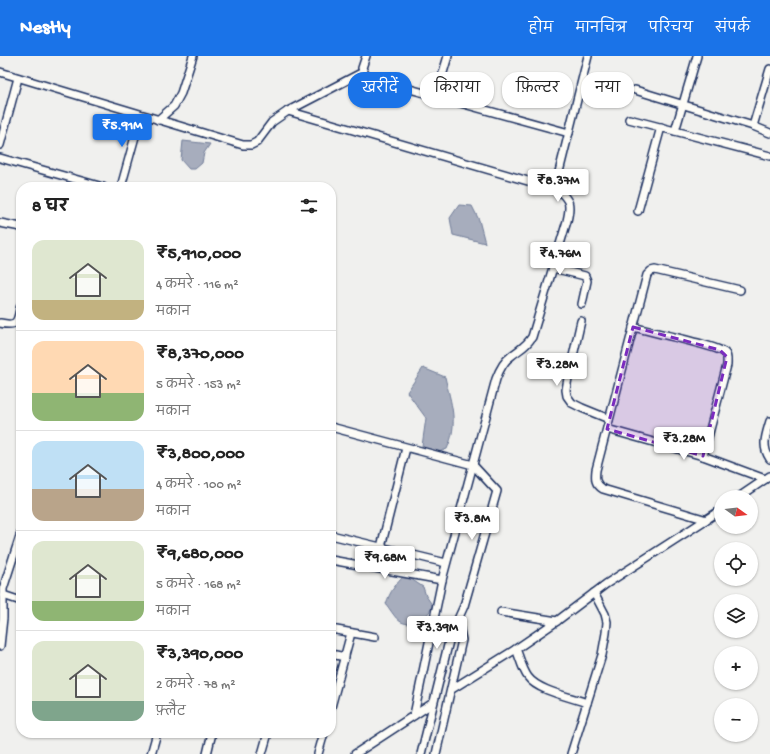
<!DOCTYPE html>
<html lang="hi">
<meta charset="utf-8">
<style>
body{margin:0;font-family:"Gochi Hand","Playpen Sans Deva",sans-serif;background:#f6f6f6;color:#222;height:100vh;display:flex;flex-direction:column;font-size:15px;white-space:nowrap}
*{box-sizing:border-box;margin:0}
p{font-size:13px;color:#767676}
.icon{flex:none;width:22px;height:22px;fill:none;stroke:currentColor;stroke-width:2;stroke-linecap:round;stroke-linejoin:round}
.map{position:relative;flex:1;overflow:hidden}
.side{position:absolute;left:16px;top:126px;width:320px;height:556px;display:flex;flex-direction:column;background:#fff;border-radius:16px;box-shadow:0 1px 3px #0004}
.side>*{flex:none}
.hud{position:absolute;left:348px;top:16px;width:362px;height:36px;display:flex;gap:8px}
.needle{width:26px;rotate:105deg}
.buttons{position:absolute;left:714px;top:434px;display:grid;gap:8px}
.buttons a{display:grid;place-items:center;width:44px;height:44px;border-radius:50%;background:#fff;box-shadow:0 1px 3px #0004;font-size:20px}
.price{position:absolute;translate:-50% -34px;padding:0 9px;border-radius:4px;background:#fff;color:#222;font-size:13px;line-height:26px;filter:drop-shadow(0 1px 2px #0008)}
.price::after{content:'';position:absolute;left:50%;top:24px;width:12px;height:9px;margin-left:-6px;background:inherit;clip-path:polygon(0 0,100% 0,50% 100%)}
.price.current{background:#1a73e8;color:#fff}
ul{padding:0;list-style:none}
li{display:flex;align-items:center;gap:12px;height:100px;padding:0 16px}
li+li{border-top:1px solid #e0e0e0}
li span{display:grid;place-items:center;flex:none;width:112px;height:80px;border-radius:12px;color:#555}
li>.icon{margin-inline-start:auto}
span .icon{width:48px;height:48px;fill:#fffc;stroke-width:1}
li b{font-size:17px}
h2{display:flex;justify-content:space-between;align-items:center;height:48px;padding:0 16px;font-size:17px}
.chip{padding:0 14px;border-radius:16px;background:#fff;box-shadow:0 1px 3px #0004;font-size:14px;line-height:36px}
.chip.current{background:#1a73e8;color:#fff}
header{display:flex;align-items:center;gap:24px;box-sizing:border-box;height:56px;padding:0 20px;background:#1a73e8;color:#fff}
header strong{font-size:19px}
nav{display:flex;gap:22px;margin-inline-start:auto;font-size:14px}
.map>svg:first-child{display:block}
.water{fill:#a7adbd;stroke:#6f7b97}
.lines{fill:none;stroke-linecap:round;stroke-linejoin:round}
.minor-casing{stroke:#1b2f5e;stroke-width:10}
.minor{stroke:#fdfcf7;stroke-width:7}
.marked{fill:#7b2cbf;fill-opacity:0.2;stroke:#7b2cbf;stroke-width:3;stroke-dasharray:8 5;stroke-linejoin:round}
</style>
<header>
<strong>Nestly</strong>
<nav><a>होम</a><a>मानचित्र</a><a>परिचय</a><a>संपर्क</a></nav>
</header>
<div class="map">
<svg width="770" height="698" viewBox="0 0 770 698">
<rect width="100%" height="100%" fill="#f0f0ee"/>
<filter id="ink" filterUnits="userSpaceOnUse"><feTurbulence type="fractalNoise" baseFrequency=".025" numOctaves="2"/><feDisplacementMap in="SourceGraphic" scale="8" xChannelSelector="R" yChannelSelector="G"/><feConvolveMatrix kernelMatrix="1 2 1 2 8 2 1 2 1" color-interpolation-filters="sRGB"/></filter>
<g filter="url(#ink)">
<g class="water">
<path d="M 183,85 L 210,88 L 204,97 L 202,107 L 195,113 L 189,113 L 181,104 Z"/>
<path d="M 459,149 L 472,150 L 479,164 L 485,187 L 453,179 L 450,162 Z"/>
<path d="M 423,312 L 445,321 C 451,348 459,366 447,393 C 434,398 433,399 422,390 L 426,362 L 407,336 Z"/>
<path d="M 405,519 L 423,531 L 426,540 L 433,550 L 421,568 C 398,569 399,566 386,548 C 390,535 396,528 405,519 Z"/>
</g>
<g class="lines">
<defs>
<g id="minor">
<path d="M 366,0 L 362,12 L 366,20 L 370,22 L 569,77"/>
<path d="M 0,16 L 243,89 L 251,89 L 257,86 L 272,66 L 288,55 L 363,16"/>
<path d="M 635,34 L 753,70 L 770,77"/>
<path d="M 436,40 L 448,0"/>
<path d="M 288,55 L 545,130 L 554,129 L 558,120 L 588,0"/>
<path d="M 629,63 L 770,100"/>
<path d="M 158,64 L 174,50 L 181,37 L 193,0"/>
<path d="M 753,70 L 770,13"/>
<path d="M 675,75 L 697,0"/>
<path d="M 0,89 L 18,22"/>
<path d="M 0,102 L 103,131"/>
<path d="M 121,131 L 141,59"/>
<path d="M 638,155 L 661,71"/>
<path d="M 0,167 L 21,171"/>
<path d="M 553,212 L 585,220 L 587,225 L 582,248"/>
<path d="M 581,265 L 568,322 L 566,334 L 567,340 L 572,347 L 582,352 L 609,363"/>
<path d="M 0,267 C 19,271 17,265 21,249"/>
<path d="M 633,271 C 647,275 719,290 725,297 C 728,300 727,305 727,309 L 703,400"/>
<path d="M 770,365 C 766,379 761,390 770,403"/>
<path d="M 331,371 L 473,409 L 497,435 L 464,550 L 450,581 L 421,698"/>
<path d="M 607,373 L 703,400 L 765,423"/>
<path d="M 739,441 L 770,420"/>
<path d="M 707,464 L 603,433 C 595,428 595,423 596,414 L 647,219 L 651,215 L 655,214 L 740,234"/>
<path d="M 331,479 L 446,507"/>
<path d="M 381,491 L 406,392"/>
<path d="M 331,504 L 442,524"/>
<path d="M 3,539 L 21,545"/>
<path d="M 501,556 L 557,565"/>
<path d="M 331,573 L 375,581"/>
<path d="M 0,590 L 3,562 L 3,533 L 21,477"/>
<path d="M 516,593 C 520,602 522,613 528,621 C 538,635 571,641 587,647"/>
<path d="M 331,598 L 345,601"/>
<path d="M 452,633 L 516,593 L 557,565 L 606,528 L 721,454"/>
<path d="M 331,651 L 351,577"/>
<path d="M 414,659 L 442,524 L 496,323 C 499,315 503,306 510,301 C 519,293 525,292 532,281 L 567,165 C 572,144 568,144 554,129"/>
<path d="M 151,698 L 157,677"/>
<path d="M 207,698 L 212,677"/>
<path d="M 262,698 L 268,677"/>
<path d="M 318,698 L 324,677"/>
<path d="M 355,698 L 433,647"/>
<path d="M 436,698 L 462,584 L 458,565"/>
<path d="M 571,698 L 602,599 L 606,577 L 607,566 L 605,558 L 594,537"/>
</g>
</defs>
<use href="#minor" class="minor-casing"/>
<use href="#minor" class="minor"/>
</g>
</g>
<path class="marked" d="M 633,271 L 720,294 L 727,301 L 703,400 L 607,373 Z"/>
</svg>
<div class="buttons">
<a><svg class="needle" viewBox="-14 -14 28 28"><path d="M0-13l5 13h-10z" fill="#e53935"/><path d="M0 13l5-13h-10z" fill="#767676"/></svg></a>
<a><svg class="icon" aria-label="locate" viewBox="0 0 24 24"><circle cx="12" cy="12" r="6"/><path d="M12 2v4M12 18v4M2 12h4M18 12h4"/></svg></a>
<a><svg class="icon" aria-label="layers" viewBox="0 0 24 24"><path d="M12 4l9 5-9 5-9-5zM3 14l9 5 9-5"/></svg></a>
<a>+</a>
<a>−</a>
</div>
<b class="price current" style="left:122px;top:92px">₹5.91M</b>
<b class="price" style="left:558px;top:147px">₹8.37M</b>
<b class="price" style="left:560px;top:220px">₹4.76M</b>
<b class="price" style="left:557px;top:331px">₹3.28M</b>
<b class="price" style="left:684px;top:405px">₹3.28M</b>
<b class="price" style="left:472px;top:485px">₹3.8M</b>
<b class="price" style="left:385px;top:524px">₹9.68M</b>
<b class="price" style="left:437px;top:594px">₹3.39M</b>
<div class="hud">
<a class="chip current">खरीदें</a>
<a class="chip">किराया</a>
<a class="chip">फ़िल्टर</a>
<a class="chip">नया</a>
</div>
<section class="side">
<h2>8 घर<svg class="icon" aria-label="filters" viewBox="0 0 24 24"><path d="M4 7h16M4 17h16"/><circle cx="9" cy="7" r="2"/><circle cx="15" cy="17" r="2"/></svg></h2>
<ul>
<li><span style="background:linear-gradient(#dfe7d0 75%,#c2b280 0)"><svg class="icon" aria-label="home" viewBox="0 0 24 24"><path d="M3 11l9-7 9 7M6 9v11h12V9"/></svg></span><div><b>₹5,910,000</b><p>4 कमरे · 116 m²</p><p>मकान</p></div></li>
<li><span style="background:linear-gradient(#ffd9b3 65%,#8fb573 0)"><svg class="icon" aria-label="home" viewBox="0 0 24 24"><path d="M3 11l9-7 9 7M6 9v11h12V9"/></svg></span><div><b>₹8,370,000</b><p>5 कमरे · 153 m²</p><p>मकान</p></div></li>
<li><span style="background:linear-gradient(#bfe0f5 60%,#b9a48a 0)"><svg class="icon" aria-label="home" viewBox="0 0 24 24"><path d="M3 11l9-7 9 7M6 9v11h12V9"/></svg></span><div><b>₹3,800,000</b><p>4 कमरे · 100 m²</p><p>मकान</p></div></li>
<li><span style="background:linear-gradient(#dfe7d0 75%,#8fb573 0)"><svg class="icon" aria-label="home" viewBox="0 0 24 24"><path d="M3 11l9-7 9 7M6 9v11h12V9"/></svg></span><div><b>₹9,680,000</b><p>5 कमरे · 168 m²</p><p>मकान</p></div></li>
<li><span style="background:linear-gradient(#dfe7d0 75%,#7fa58c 0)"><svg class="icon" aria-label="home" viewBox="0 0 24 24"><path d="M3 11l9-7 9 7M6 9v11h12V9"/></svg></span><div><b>₹3,390,000</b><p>2 कमरे · 78 m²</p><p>फ़्लैट</p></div></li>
</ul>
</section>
</div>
